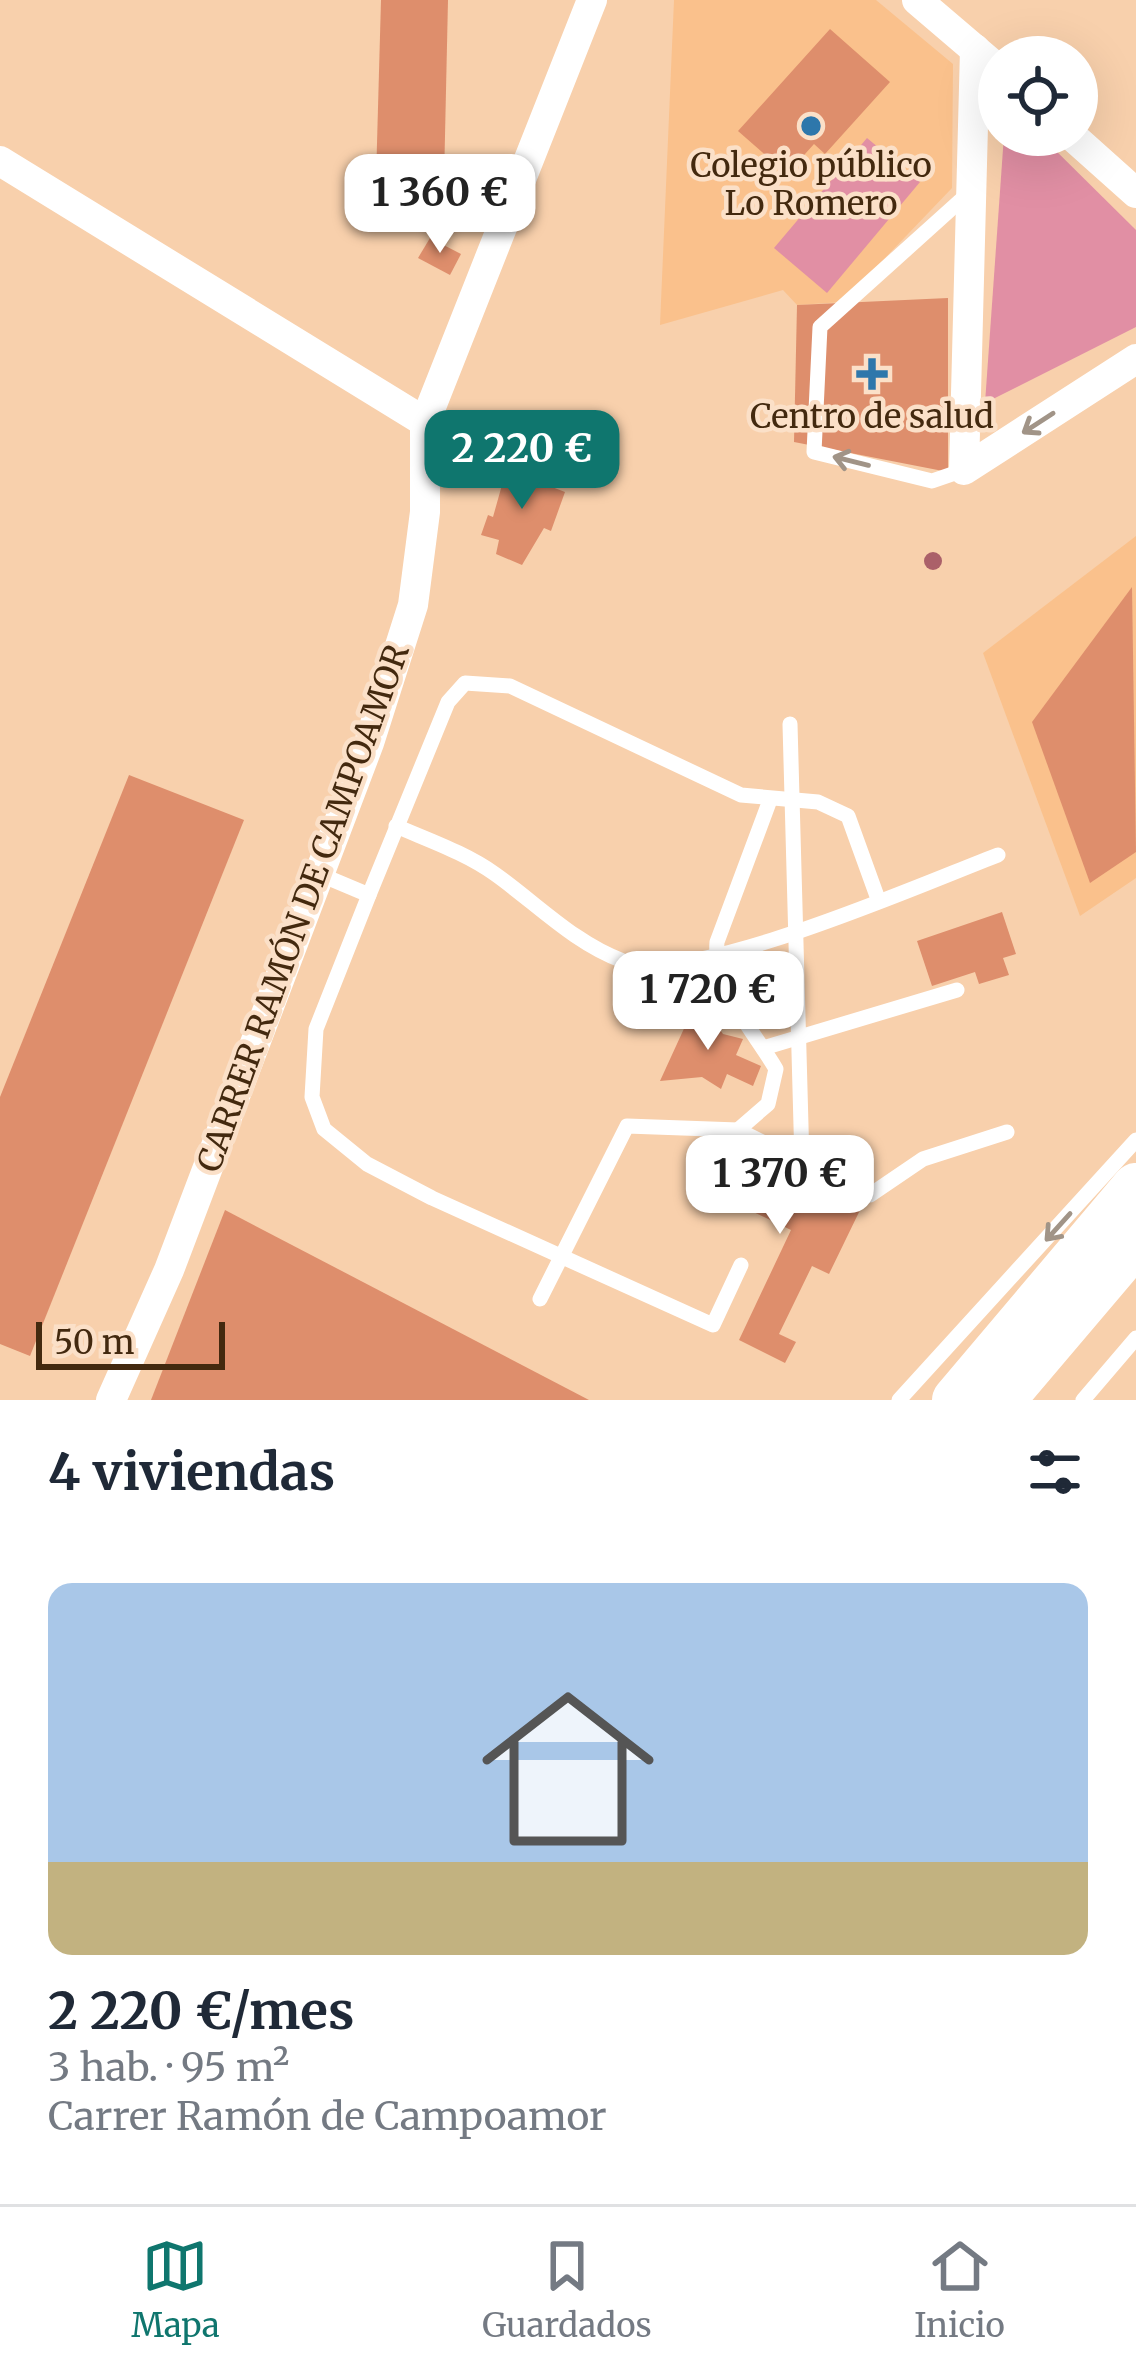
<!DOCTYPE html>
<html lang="es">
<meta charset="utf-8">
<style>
body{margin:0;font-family:Merriweather,serif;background:#f2f2f3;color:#1f2937;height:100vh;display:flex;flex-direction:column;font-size:45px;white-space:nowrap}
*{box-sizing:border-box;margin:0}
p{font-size:39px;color:#747a83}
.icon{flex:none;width:66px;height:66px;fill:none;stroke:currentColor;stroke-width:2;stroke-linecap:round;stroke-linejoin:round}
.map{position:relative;height:1400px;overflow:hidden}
.panel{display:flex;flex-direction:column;background:#fff;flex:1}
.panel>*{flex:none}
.tools{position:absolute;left:978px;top:36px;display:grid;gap:24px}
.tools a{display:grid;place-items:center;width:120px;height:120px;border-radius:50%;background:#fff;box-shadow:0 12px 48px #0002;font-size:60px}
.scale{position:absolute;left:36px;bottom:30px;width:189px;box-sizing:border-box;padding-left:12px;border:6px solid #43290f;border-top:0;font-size:33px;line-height:42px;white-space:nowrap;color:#43290f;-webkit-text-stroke:9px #fbe0c8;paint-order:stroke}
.price{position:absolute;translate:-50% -102px;padding:0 27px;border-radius:24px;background:#fff;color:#222;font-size:39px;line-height:78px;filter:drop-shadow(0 3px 6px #0008)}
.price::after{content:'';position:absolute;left:50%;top:72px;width:36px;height:27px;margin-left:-18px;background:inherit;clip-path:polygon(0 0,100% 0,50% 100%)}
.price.selected{background:#0f766e;color:#fff}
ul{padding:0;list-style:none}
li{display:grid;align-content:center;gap:24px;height:636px;padding:0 48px}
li+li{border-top:3px solid #e0e1e3}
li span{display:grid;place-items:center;height:372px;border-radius:24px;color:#555}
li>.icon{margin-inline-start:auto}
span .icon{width:216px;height:216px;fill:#fffc;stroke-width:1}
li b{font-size:51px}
h2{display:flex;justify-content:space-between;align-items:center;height:144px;padding:0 48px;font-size:51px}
.menu{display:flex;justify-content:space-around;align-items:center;height:168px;border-top:3px solid #e0e1e3;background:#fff;font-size:33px;color:#747a83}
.menu a{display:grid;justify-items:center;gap:6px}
.menu .selected{color:#0f766e}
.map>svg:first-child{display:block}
.built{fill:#fac18c}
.green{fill:#e18fa4}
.building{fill:#de8e6c}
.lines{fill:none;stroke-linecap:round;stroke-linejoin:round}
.lane{stroke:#fff;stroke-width:15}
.street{stroke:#fff;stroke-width:30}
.primary{stroke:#fff;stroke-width:48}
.tree{fill:#ab6069}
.oneway{stroke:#a19487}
.poi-dot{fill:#2e77ab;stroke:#fbe0c8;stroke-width:4.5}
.labels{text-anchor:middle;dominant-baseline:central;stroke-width:9;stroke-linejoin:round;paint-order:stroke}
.poi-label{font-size:33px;fill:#43290f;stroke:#fbe0c8}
.street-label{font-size:33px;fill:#43290f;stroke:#fbe0c8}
</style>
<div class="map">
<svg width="1136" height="1400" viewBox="0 0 1136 1400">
<rect width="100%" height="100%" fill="#f8d0ac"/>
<g class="built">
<path d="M 674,0 L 876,0 L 953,64 L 952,188 L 843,302 L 797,305 L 783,290 L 660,325 Z"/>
<path d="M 1136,536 L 1136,878 L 1080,916 L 983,653 Z"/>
</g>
<g class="green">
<path d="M 1004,135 L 1040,135 L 1136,230 L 1136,327 L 985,403 Z"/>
<path d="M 867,138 L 920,182 L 827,293 L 774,248 Z"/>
</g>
<g class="building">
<path d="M 381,0 L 448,0 L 444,181 L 376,179 Z"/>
<path d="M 830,29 L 890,82 L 825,154 L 814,144 L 787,174 L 738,131 Z"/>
<path d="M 430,238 L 461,254 L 450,275 L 418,258 Z"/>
<path d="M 948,298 L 948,472 L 794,442 L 797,305 Z"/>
<path d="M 509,460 L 547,475 L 552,487 L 565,492 L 551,531 L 544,528 L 522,565 L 496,554 L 499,540 L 481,535 L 488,515 L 493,517 Z"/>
<path d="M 1132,587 L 1136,852 L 1090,883 L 1032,722 Z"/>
<path d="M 129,775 L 244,820 L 30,1356 L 0,1344 L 0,1097 Z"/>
<path d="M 1002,912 L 1016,954 L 1003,958 L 1009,975 L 979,984 L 975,972 L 932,986 L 917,941 Z"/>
<path d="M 698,998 L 723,1034 L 743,1039 L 736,1055 L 761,1066 L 753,1086 L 727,1074 L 721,1089 L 702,1077 L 660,1081 Z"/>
<path d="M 718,1140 L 741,1150 L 737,1160 L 806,1194 L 811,1183 L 861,1208 L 829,1274 L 812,1266 L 779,1334 L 796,1342 L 785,1363 L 739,1340 L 791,1230 L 718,1195 L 712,1207 L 691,1196 Z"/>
<path d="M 225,1210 L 589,1400 L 151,1400 Z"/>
</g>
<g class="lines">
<g class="lane">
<path d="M 964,470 L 932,481 L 814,452 L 820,327 L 971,191"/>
<path d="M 790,724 L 802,1162"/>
<path d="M 396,826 C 428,840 466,853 495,874 C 536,903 574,943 623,961 C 690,987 924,883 998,855"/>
<path d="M 319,874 L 369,895 L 316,1029 L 312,1097 L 324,1129 L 367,1164 L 432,1198 L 713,1325 L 741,1265"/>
<path d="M 369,895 L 448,702 L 465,683 L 510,686 L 741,795 L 818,802 L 848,816 L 878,899"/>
<path d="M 763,1048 L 957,990"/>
<path d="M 738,1130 L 768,1104 L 776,1069 C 754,1031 713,988 717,942 L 770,800"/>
<path d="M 540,1299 L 627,1126 L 738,1130 L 870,1195 L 923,1159 L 1007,1132"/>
<path d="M 899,1400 L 1136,1140"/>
<path d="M 1083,1400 L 1136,1338"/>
</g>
<g class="street">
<path d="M 917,0 L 999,70"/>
<path d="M 975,49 L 964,470 L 1136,359"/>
<path d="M 1071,135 L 1136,193"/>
<path d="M 0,161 L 425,422"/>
<path d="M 111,1400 L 169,1270 L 369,743 L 413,605 L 425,512 L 425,422 L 592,0"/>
</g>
<g class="primary">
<path d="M 956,1400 L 1136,1187"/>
<path d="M 1001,1400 L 1136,1241"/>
</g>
</g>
<circle class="tree" cx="933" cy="561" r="9"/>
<defs><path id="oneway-shaft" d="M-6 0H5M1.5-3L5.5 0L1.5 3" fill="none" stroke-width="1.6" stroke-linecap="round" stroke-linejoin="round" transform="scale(3)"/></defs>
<g class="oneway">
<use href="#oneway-shaft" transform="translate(1038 423) rotate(147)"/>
<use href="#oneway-shaft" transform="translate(851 461) rotate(-166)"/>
<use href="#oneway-shaft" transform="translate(1058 1227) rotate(132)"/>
</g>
<g class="poi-dot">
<circle cx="811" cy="126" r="12"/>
<path d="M866 356h12v12h12v12h-12v12h-12v-12h-12v-12h12z"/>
</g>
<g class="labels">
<g class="poi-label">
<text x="811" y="165">Colegio público<tspan x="811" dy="38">Lo Romero</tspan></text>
<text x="872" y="416">Centro de salud</text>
</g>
<g class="street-label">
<text transform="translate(303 908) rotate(-70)">CARRER RAMÓN DE CAMPOAMOR</text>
</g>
</g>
</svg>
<div class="tools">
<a><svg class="icon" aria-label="locate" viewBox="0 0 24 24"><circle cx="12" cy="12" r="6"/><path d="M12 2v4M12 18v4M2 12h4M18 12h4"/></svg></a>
</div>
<div class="scale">50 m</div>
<b class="price" style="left:440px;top:256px">1 360 €</b>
<b class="price selected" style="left:522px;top:512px">2 220 €</b>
<b class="price" style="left:708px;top:1053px">1 720 €</b>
<b class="price" style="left:780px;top:1237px">1 370 €</b>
</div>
<section class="panel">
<h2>4 viviendas<svg class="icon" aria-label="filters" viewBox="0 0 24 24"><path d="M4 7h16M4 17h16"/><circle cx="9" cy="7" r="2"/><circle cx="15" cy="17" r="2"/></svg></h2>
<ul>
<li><span style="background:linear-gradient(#a9c7e8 75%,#c2b280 0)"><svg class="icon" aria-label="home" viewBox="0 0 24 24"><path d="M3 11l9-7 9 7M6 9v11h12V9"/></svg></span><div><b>2 220 €/mes</b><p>3 hab. · 95 m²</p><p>Carrer Ramón de Campoamor</p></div></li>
</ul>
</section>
<nav class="menu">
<a class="selected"><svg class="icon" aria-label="map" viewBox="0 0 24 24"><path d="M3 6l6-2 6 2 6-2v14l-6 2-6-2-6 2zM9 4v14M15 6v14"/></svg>Mapa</a>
<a><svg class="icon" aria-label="saved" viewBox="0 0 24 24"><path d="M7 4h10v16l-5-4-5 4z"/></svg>Guardados</a>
<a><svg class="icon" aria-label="home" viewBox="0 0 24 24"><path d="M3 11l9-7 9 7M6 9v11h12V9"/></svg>Inicio</a>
</nav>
